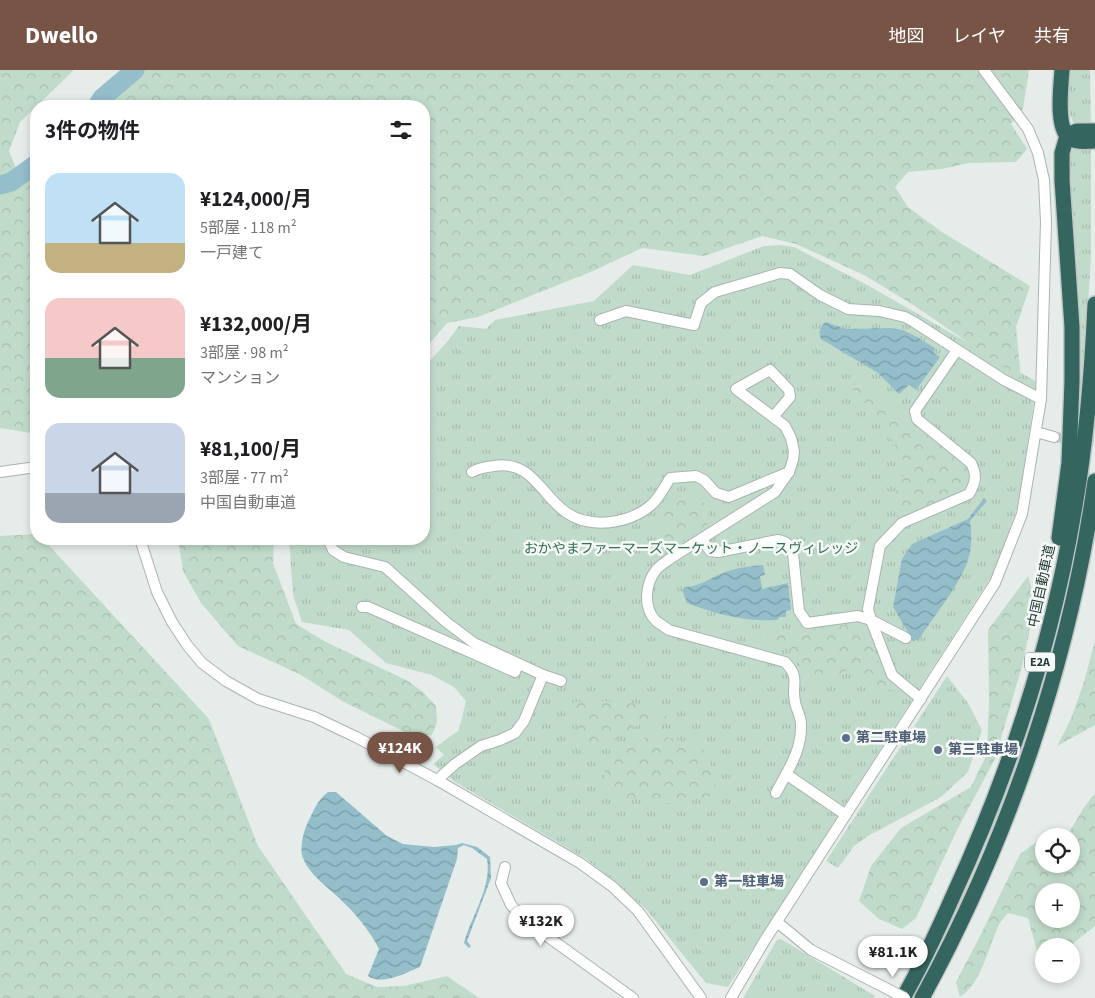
<!DOCTYPE html>
<html lang="ja">
<meta charset="utf-8">
<style>
body{margin:0;font-family:"Source Sans 3","Noto Sans JP",sans-serif;background:#f2f2f2;color:#202124;height:100vh;display:flex;flex-direction:column;font-size:19px;white-space:nowrap}
*{box-sizing:border-box;margin:0}
p{font-size:16px;color:#757577}
.icon{flex:none;width:28px;height:28px;fill:none;stroke:currentColor;stroke-width:2;stroke-linecap:round;stroke-linejoin:round}
.map{position:relative;flex:1;overflow:hidden}
.side{position:absolute;left:30px;top:30px;width:400px;height:445px;display:flex;flex-direction:column;background:#fff;border-radius:20px;box-shadow:0 2px 8px #0003}
.side>*{flex:none}
.buttons{position:absolute;left:1035px;top:758px;display:grid;gap:10px}
.buttons a{display:grid;place-items:center;width:45px;height:45px;border-radius:50%;background:#fff;box-shadow:0 2px 8px #0003;font-size:25px}
.price{position:absolute;translate:-50% -42px;padding:0 11px;border-radius:18px;background:#fff;color:#222;font-size:16px;line-height:32px;filter:drop-shadow(0 1px 2px #0008)}
.price::after{content:'';position:absolute;left:50%;top:30px;width:15px;height:11px;margin-left:-8px;background:inherit;clip-path:polygon(0 0,100% 0,50% 100%)}
.price.on{background:#775445;color:#fff}
ul{padding:0;list-style:none}
li{display:flex;align-items:center;gap:15px;height:125px;padding:0 15px}
li span{display:grid;place-items:center;flex:none;width:140px;height:100px;border-radius:15px;color:#555}
li>.icon{margin-inline-start:auto}
span .icon{width:60px;height:60px;fill:#fffc;stroke-width:1}
li b{font-size:21px}
h2{display:flex;justify-content:space-between;align-items:center;height:60px;padding:0 15px;font-size:21px}
header{display:flex;align-items:center;gap:30px;box-sizing:border-box;height:70px;padding:0 25px;background:#775445;color:#fff}
header strong{font-size:24px}
nav{display:flex;gap:28px;margin-inline-start:auto;font-size:18px}
.map>svg:first-child{display:block}
.grass{fill:url(#grass-tufts)}
.forest{fill:url(#forest-crowns);fill-rule:evenodd}
.water{fill:url(#water-waves)}
.lines{fill:none;stroke-linecap:round;stroke-linejoin:round}
.river{stroke:#94beca;stroke-width:19}
.minor-tunnel{stroke:#bfc9c6;stroke-width:10;stroke-dasharray:10 5;stroke-linecap:butt}
.minor-casing{stroke:#a8b4b1;stroke-width:12}
.highway-casing{stroke:#c2c8c7;stroke-width:18}
.minor{stroke:#fff;stroke-width:10}
.highway{stroke:#35655f;stroke-width:15}
.minor-bridge-casing{stroke:#a8b4b1;stroke-width:12;stroke-linecap:butt}
.minor-bridge{stroke:#fff;stroke-width:10}
.service-dot{fill:#5c6f8a;stroke:#f5f9f7;stroke-width:2}
.labels{text-anchor:middle;dominant-baseline:central;stroke-width:5;stroke-linejoin:round;paint-order:stroke}
.shield{fill:#f5f9f7;stroke:#647571;stroke-width:1}
.shield-label{font-size:12px;font-weight:bold;fill:#263c38}
.park-label{font-size:14px;fill:#356e4f;stroke:#f5f9f7}
.street-label{font-size:14px;fill:#263c38;stroke:#f5f9f7}
.service-label{font-size:14px;font-weight:bold;fill:#4e5e75;stroke:#f5f9f7;text-anchor:start}
</style>
<header>
<strong>Dwello</strong>
<nav><a>地図</a><a>レイヤ</a><a>共有</a></nav>
</header>
<div class="map">
<svg width="1095" height="928" viewBox="0 0 1095 928">
<defs>
<pattern id="grass-tufts" width="24" height="20" patternUnits="userSpaceOnUse" patternTransform="scale(1.25)"><rect width="24" height="20" fill="#c1dbca"/><path d="M3 7l-1-3M5 7V3M7 7l1-3M15 17l-1-3M17 17v-4M19 17l1-3" fill="none" stroke="#a6bdae"/></pattern>
<pattern id="forest-crowns" width="20" height="18" patternUnits="userSpaceOnUse" patternTransform="scale(1.25)"><rect width="20" height="18" fill="#c1dbca"/><path d="M2 6a3 3 0 1 1 6 0M12 15a3 3 0 1 1 6 0" fill="none" stroke="#a6bdae"/></pattern>
<pattern id="water-waves" width="16" height="10" patternUnits="userSpaceOnUse" patternTransform="scale(1.25)"><rect width="16" height="10" fill="#94beca"/><path d="M0 5q4-4 8 0t8 0" fill="none" stroke="#799ca5"/></pattern>
</defs>
<rect width="100%" height="100%" fill="#e5ecea"/>
<g class="grass">
<path d="M 1066,0 L 1090,0 L 1091,56 L 1076,57 C 1064,37 1067,22 1066,0 Z"/>
<path d="M 1091,75 L 1091,187 L 1082,326 L 1078,346 L 1076,347 L 1066,98 L 1070,84 L 1075,76 Z"/>
<path d="M 780,175 L 794,177 L 869,216 L 1037,312 L 1018,435 L 995,501 L 728,917 L 706,913 L 645,838 L 586,789 L 455,712 L 433,694 L 444,685 L 436,677 L 459,660 L 466,631 L 454,617 L 432,605 L 386,593 L 349,560 L 302,552 L 293,525 L 289,469 L 424,469 L 424,297 L 447,272 L 459,256 L 486,259 L 495,250 L 594,231 L 633,195 L 690,205 L 764,176 Z"/>
<path d="M 947,606 L 968,633 L 982,660 L 968,702 L 941,727 L 868,766 L 854,776 L 838,798 L 826,791 Z"/>
<path d="M 781,869 L 875,926 L 874,928 L 743,928 L 777,870 Z"/>
</g>
<g class="forest">
<path d="M 0,0 L 74,0 L 20,52 L 9,81 L 16,98 L 33,98 L 36,96 L 36,364 L 0,358 Z"/>
<path d="M 140,0 L 1029,0 L 1023,39 L 1011,54 L 1027,79 L 1016,92 L 969,93 L 942,99 L 908,102 L 895,117 L 908,137 L 942,162 L 1030,216 L 1016,257 L 1021,309 L 915,236 L 864,205 L 796,174 L 762,166 L 704,186 L 642,178 L 593,201 L 478,247 L 447,253 L 424,280 L 424,36 L 103,36 L 129,8 Z"/>
<path d="M 852,307 L 953,383 L 971,401 L 972,413 L 966,420 L 911,443 L 899,450 L 892,428 L 900,415 L 906,397 C 891,364 876,344 851,318 Z"/>
<path d="M 681,424 C 702,425 706,432 710,451 C 704,459 697,463 688,467 C 685,469 681,472 678,473 C 660,477 660,446 661,435 L 666,430 Z"/>
<path d="M 36,464 L 36,469 L 43,469 L 209,649 L 258,776 L 346,904 L 377,917 L 404,916 L 447,906 L 479,928 L 0,928 L 0,466 Z"/>
<path d="M 178,469 L 274,469 L 273,493 L 296,554 L 326,572 L 408,611 L 423,622 L 436,636 L 437,652 L 432,665 L 413,666 L 344,632 L 299,604 L 238,576 L 201,533 L 183,501 Z"/>
<path d="M 1028,506 L 1036,532 L 1022,596 L 995,689 L 957,760 L 916,848 L 902,859 L 879,849 L 859,831 L 871,796 L 901,758 L 971,717 L 987,684 L 989,631 L 988,560 Z"/>
<path d="M 853,554 L 861,557 L 867,565 L 882,600 L 898,620 C 882,624 867,605 856,596 L 824,612 L 810,611 L 801,596 L 787,578 L 767,571 L 768,564 L 776,562 Z"/>
<path d="M 1095,571 L 1095,655 L 1057,676 L 1070,651 L 1083,615 Z"/>
<path d="M 625,631 L 667,642 L 666,649 C 641,645 632,663 612,671 C 603,675 590,676 580,678 L 573,632 Z"/>
<path d="M 650,664 L 660,665 L 699,676 L 709,685 L 716,718 L 714,726 L 662,734 L 645,729 L 626,730 L 603,712 L 607,689 L 619,685 Z"/>
<path d="M 1095,723 L 1095,856 L 1070,876 L 1044,876 L 1044,884 L 1038,885 L 1028,848 L 1008,843 C 1004,848 999,853 997,859 C 988,880 980,915 960,927 L 956,912 L 978,870 L 1020,784 L 1044,767 L 1044,794 L 1071,794 L 1071,766 L 1067,766 L 1083,739 ZM 1044,821 L 1071,821 L 1071,849 L 1044,849 Z"/>
</g>
<g class="water">
<path d="M 826,252 L 846,259 L 889,258 L 903,260 L 917,267 L 935,278 L 934,283 L 940,287 L 916,320 L 909,315 L 899,324 L 878,303 L 821,269 C 818,262 820,256 826,252 Z"/>
<path d="M 984,428 L 987,431 L 970,451 C 972,464 972,477 968,490 C 961,513 933,548 919,569 L 913,571 L 893,537 L 902,489 L 912,474 L 968,449 Z"/>
<path d="M 763,495 L 765,505 L 760,506 L 762,519 L 788,513 L 791,540 L 786,541 L 786,547 L 780,547 L 777,550 C 747,552 715,544 687,533 L 682,520 L 685,517 C 698,517 710,508 723,503 C 736,498 749,496 763,495 Z"/>
<path d="M 328,722 L 336,722 L 387,766 L 403,774 L 434,777 L 456,775 L 462,773 L 477,777 L 490,787 L 491,808 L 467,871 L 471,876 L 469,878 L 464,873 C 471,846 492,818 487,789 L 472,778 L 464,775 L 458,778 L 457,789 L 420,897 C 405,903 382,916 368,906 L 379,879 C 370,861 356,844 341,830 C 328,817 310,806 303,788 C 299,778 304,759 309,750 C 315,738 317,731 328,722 Z"/>
</g>
<g class="lines">
<g class="river">
<path d="M 97,36 L 102,28 L 135,0"/>
<path d="M 0,115 L 11,112 L 36,94"/>
</g>
<path class="minor-tunnel" d="M 1054,367 L 1095,371"/>
<defs>
<g id="minor">
<path d="M 600,250 L 626,241 L 694,255 L 701,233 L 715,222 L 780,203 L 790,204 L 820,225 L 848,239 L 879,241 L 905,247 L 914,252 L 1004,310 L 1041,329"/>
<path d="M 773,347 L 790,327 L 789,320 L 770,300 L 736,319 L 785,356 L 791,368 L 794,381 L 793,390 L 789,402 L 775,422 L 671,488 C 666,492 659,496 656,500 C 645,514 643,538 656,551 C 660,554 665,557 669,560 L 785,592 C 801,609 791,612 795,632 C 796,639 801,646 801,654 C 802,681 788,700 776,723"/>
<path d="M 1036,362 L 1054,367"/>
<path d="M 0,402 L 36,397"/>
<path d="M 472,402 C 479,398 485,397 494,396 C 533,390 541,426 567,443 C 591,459 628,454 650,436 C 659,429 664,418 670,408 L 696,406 L 704,410 L 716,423 L 729,427 L 789,402"/>
<path d="M 140,469 L 157,522 L 172,552 L 187,575 L 202,593 L 226,611 L 258,629 L 314,647 L 356,667 L 437,710 L 580,793 L 613,817 L 638,841 L 701,928"/>
<path d="M 328,469 L 333,480 L 344,487 L 385,497 L 446,552 L 474,573 L 543,605 L 561,611"/>
<path d="M 702,469 L 710,481 L 718,482 L 778,470 C 788,472 790,475 793,484 L 799,541 L 807,553 L 858,546 L 871,550 L 906,568"/>
<path d="M 362,537 L 368,537 L 515,602 L 518,594"/>
<path d="M 921,629 L 892,605 L 871,550 L 868,539 L 880,476 L 902,453 L 969,424 C 976,412 977,405 971,393 L 917,349 L 915,341 L 957,280"/>
<path d="M 786,704 L 846,745"/>
<path d="M 437,710 L 455,694 L 481,676 L 500,670 L 515,663 L 524,651 L 543,605"/>
<path d="M 505,797 L 501,813 L 511,835 L 526,851 L 633,928"/>
<path d="M 777,852 L 811,880 L 870,910"/>
<path d="M 731,928 L 765,870 L 995,513 L 1022,444 L 1041,329 L 1046,152 L 1044,110 L 1038,83 L 1028,59 L 984,0"/>
</g>
<g id="highway">
<path d="M 1062,0 C 1061,16 1055,61 1071,69 C 1078,73 1087,71 1095,71"/>
<path d="M 1059,468 L 1069,393 L 1072,311 L 1072,257 L 1062,110 L 1062,83 L 1067,66 L 1072,63 L 1077,61 L 1095,61"/>
<path d="M 903,928 C 922,895 938,860 953,826 C 1011,700 1054,567 1076,430 C 1087,365 1092,300 1095,234"/>
<path d="M 922,928 C 1009,769 1070,590 1095,411"/>
</g>
</defs>
<use href="#minor" class="minor-casing"/>
<use href="#highway" class="highway-casing"/>
<use href="#minor" class="minor"/>
<use href="#highway" class="highway"/>
<defs>
<path id="minor-bridge" d="M 870,910 L 905,928"/>
</defs>
<use href="#minor-bridge" class="minor-bridge-casing"/>
<use href="#minor-bridge" class="minor-bridge"/>
</g>
<g class="service-dot">
<circle cx="846" cy="668" r="5"/>
<circle cx="938" cy="680" r="5"/>
<circle cx="704" cy="812" r="5"/>
</g>
<g class="labels">
<rect class="shield" x="1025" y="582.5" width="30" height="19" rx="4"/>
<g class="shield-label">
<text x="1040" y="592">E2A</text>
</g>
<g class="park-label">
<text x="691" y="479">おかやまファーマーズマーケット・ノースヴィレッジ</text>
</g>
<g class="street-label">
<text transform="translate(1042 516) rotate(-78)">中国自動車道</text>
</g>
<g class="service-label">
<text x="856" y="668">第二駐車場</text>
<text x="948" y="680">第三駐車場</text>
<text x="714" y="812">第一駐車場</text>
</g>
</g>
</svg>
<div class="buttons">
<a><svg class="icon" aria-label="locate" viewBox="0 0 24 24"><circle cx="12" cy="12" r="6"/><path d="M12 2v4M12 18v4M2 12h4M18 12h4"/></svg></a>
<a>+</a>
<a>−</a>
</div>
<b class="price on" style="left:400px;top:704px">¥124K</b>
<b class="price" style="left:541px;top:877px">¥132K</b>
<b class="price" style="left:893px;top:908px">¥81.1K</b>
<section class="side">
<h2>3件の物件<svg class="icon" aria-label="filters" viewBox="0 0 24 24"><path d="M4 7h16M4 17h16"/><circle cx="9" cy="7" r="2"/><circle cx="15" cy="17" r="2"/></svg></h2>
<ul>
<li><span style="background:linear-gradient(#bfe0f5 70%,#c2b280 0)"><svg class="icon" aria-label="home" viewBox="0 0 24 24"><path d="M3 11l9-7 9 7M6 9v11h12V9"/></svg></span><div><b>¥124,000/月</b><p>5部屋 · 118 m²</p><p>一戸建て</p></div></li>
<li><span style="background:linear-gradient(#f6c9c9 60%,#7fa58c 0)"><svg class="icon" aria-label="home" viewBox="0 0 24 24"><path d="M3 11l9-7 9 7M6 9v11h12V9"/></svg></span><div><b>¥132,000/月</b><p>3部屋 · 98 m²</p><p>マンション</p></div></li>
<li><span style="background:linear-gradient(#c9d6e8 70%,#9aa5b1 0)"><svg class="icon" aria-label="home" viewBox="0 0 24 24"><path d="M3 11l9-7 9 7M6 9v11h12V9"/></svg></span><div><b>¥81,100/月</b><p>3部屋 · 77 m²</p><p>中国自動車道</p></div></li>
</ul>
</section>
</div>
